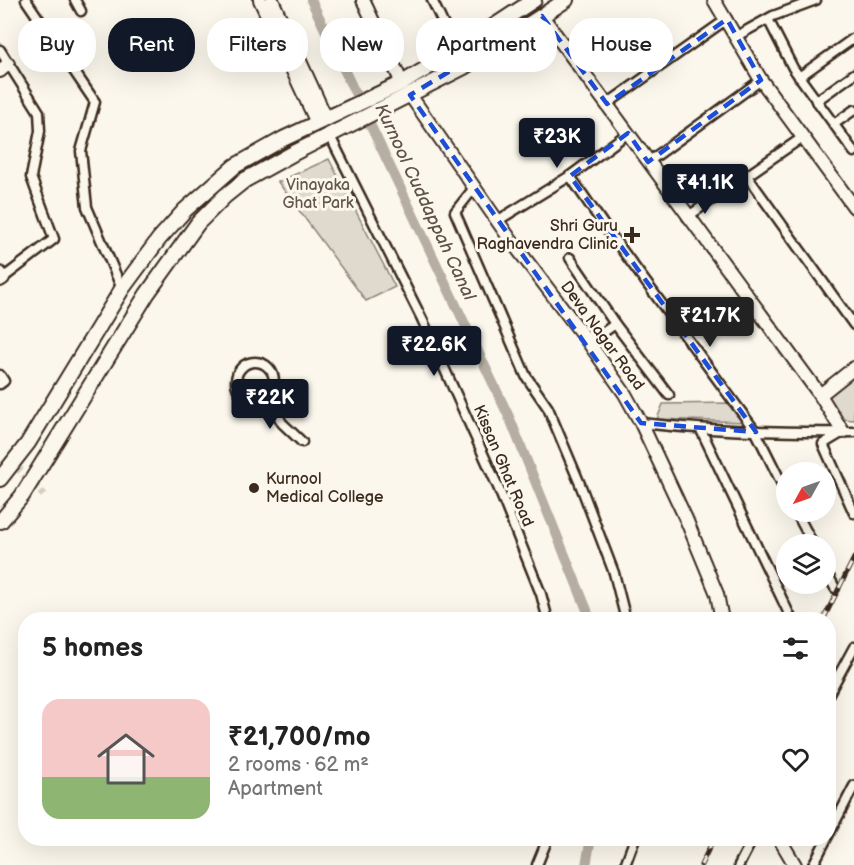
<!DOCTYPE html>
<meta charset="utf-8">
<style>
body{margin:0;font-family:"Balsamiq Sans",sans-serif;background:#f6f6f6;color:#222;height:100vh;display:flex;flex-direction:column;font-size:22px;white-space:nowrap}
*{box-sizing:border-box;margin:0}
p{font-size:20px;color:#767676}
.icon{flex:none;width:33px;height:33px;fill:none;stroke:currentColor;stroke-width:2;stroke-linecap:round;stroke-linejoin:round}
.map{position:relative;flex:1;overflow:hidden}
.drawer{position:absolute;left:18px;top:612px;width:818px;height:234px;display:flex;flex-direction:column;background:#fff;border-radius:24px;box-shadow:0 6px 24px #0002}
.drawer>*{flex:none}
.guide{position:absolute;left:18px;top:18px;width:819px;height:54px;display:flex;gap:12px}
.needle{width:39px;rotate:230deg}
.buttons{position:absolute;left:776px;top:462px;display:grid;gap:12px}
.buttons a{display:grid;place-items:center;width:60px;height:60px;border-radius:50%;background:#fff;box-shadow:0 6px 24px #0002;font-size:30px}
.price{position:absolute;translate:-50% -51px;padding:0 14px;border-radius:6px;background:#111827;color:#fff;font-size:20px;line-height:39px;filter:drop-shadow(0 2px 3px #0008)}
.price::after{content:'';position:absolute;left:50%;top:36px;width:18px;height:14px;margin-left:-9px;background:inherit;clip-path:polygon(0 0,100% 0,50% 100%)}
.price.current{background:#222;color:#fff}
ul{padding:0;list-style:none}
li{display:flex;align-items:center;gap:18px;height:150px;padding:0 24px}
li+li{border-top:2px solid #e0e0e0}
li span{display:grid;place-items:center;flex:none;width:168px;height:120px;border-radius:18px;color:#555}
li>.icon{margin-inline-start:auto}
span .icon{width:72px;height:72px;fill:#fffc;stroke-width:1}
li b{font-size:26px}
h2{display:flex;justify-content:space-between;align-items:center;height:72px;padding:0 24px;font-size:26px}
.chip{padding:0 21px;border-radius:24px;background:#fff;box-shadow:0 6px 24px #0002;font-size:21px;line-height:54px}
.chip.current{background:#111827;color:#fff}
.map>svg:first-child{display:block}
.green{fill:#dfd9ce;stroke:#8d8276;stroke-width:1.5}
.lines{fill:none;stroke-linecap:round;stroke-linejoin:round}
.canal{stroke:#b6aea2;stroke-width:10}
.street-tunnel{stroke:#d5cec3;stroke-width:8;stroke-dasharray:8 4;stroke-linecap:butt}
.street-casing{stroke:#3b2a1e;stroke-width:13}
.secondary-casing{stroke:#3b2a1e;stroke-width:16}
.primary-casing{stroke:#3b2a1e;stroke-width:18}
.street{stroke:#fbf7ec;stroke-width:8}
.secondary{stroke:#fbf7ec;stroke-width:12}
.primary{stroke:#fbf7ec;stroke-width:14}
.rail-casing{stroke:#3b2a1e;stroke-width:5}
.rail{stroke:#fbf7ec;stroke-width:3;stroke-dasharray:9;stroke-linecap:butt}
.marked{fill:none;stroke:#1d4ed8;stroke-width:4.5;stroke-dasharray:12 8;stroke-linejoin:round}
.poi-dot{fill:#3b2a1e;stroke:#fbf7ec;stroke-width:2}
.labels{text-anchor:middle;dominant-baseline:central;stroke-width:6;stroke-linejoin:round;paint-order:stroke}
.park-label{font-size:16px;fill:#64564a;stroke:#fbf7ec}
.poi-label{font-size:16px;fill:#3b2a1e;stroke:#fbf7ec;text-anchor:end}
.street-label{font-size:16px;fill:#3b2a1e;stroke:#fbf7ec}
.water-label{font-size:18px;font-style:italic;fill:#605246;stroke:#fbf7ec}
</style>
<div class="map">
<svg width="854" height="865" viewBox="0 0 854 865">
<rect width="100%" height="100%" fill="#fbf7ec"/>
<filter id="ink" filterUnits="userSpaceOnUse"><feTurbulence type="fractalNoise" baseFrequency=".0167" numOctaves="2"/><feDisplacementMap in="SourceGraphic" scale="12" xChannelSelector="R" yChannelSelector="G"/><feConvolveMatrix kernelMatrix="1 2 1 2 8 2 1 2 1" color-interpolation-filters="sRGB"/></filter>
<g filter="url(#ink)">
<g class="green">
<path d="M 329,159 L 395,287 L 366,301 L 278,182 Z"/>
<path d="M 854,371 L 854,420 L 842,419 L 826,393 Z"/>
<path d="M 733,403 L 746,422 L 657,419 L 663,404 Z"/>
</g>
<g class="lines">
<g class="canal">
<path d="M 311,0 L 510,419 L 587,610 L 589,620"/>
<path d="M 586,865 L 591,838"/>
</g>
<path class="street-tunnel" d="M 7,457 L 44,495"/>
<defs>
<g id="street">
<path d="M 26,0 L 95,102 L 81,151 L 87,207 L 122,289"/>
<path d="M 75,0 L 81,11"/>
<path d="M 432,0 L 456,51"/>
<path d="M 768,19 L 793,68 L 854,152"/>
<path d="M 735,37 L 773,16 L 816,0"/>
<path d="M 0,50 L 39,112 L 40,131 L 31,177 L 54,239 L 3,278"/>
<path d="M 799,77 L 854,38"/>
<path d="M 816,101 L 854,74"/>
<path d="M 607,104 L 727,19"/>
<path d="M 834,124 L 854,110"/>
<path d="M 329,134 L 422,319 L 498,487 L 541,594 L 548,620"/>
<path d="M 648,162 L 761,80"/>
<path d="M 570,176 L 603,224 L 756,432 L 786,492"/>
<path d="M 747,176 L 854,325"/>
<path d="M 474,188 L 455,212 L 526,376 L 548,408 L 580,484 L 614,573 L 626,620"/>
<path d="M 687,217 L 803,137"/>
<path d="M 497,221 L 570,176 L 628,133"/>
<path d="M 570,258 L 615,324 L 669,395"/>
<path d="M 589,343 L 615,324"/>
<circle cx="255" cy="381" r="19"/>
<path d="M 0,375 L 4,381 L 0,384"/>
<path d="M 267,395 L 282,423 L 302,442"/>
<path d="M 641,423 C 712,431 783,433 854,432"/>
<path d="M 701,430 L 792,620"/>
<path d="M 843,432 L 823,444 L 854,513"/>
<path d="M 796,512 L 813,544"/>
<path d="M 825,569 L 835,588"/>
<path d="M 828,695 L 854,647"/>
<path d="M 828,836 L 854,786"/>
<path d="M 537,865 L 548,838"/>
<path d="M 625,865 L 635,838"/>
<path d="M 739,865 L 753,838"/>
<path d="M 813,865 L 827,838"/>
</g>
<g id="secondary">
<path d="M 260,0 L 317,123"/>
<path d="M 272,0 L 326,118"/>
<path d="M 363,0 L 402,83"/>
<path d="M 714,0 L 761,80 L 854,207"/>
<path d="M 542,16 L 820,395 L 843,432"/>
<path d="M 0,71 L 8,64"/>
<path d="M 410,95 L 510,239 L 589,343 L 625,394 L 641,423 L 686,519 L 717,594 L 722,620"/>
<path d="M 0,273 L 3,278 L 0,280"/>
<path d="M 820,395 L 854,368"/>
<path d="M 779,838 L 795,865"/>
</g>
<g id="primary">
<path d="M 0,479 L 28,443 L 122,289 L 159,239 L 185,210 L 235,166 L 283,139 L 402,83 L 456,51 L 534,0"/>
<path d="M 1,521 L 22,496 L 147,294 L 198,223 L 225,196 L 245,180 L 292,154 L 464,67 L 566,0"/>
</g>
</defs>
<use href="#street" class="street-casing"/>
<use href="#secondary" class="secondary-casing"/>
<use href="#primary" class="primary-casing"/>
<use href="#street" class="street"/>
<use href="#secondary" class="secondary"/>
<use href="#primary" class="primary"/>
<defs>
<g id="rail">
<path d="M 823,620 L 854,558"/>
<path d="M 701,865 L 714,838"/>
</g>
</defs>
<use href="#rail" class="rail-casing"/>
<use href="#rail" class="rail"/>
</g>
</g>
<path class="marked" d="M 542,16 L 607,104 L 727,19 L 761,80 L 648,162 L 628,133 L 570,176 L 756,432 L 641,423 L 410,95 Z"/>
<g class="poi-dot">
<path d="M629 226h6v6h6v6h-6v6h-6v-6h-6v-6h6z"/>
<circle cx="254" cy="488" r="6"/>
</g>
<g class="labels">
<g class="park-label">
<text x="318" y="185">Vinayaka<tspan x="318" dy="18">Ghat Park</tspan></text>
</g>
<g class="poi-label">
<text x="618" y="226">Shri Guru<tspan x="618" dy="18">Raghavendra Clinic</tspan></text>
<text x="266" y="479" text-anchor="start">Kurnool<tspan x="266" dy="18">Medical College</tspan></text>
</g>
<g class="street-label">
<text transform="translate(602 336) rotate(54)">Deva Nagar Road</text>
<text transform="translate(503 466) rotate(67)">Kissan Ghat Road</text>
</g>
<g class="water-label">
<text transform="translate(425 202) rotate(65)">Kurnool Cuddappah Canal</text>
</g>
</g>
</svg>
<div class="buttons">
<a><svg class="needle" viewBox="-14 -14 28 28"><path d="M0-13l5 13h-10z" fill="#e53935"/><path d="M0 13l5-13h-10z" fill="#767676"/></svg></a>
<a><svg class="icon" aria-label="layers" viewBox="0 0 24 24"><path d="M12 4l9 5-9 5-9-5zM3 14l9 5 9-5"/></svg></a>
</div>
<b class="price" style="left:557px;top:169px">₹23K</b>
<b class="price" style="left:705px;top:215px">₹41.1K</b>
<b class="price current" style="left:710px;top:348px">₹21.7K</b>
<b class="price" style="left:434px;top:377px">₹22.6K</b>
<b class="price" style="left:270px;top:430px">₹22K</b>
<div class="guide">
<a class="chip">Buy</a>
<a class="chip current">Rent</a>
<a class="chip">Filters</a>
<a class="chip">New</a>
<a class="chip">Apartment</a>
<a class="chip">House</a>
</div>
<section class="drawer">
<h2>5 homes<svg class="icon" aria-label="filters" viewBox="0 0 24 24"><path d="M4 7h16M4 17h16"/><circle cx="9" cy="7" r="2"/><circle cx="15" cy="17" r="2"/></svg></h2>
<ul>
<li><span style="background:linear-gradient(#f6c9c9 65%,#8fb573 0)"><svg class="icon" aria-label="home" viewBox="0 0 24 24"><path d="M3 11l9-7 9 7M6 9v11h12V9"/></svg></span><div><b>₹21,700/mo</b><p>2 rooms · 62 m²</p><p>Apartment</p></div><svg class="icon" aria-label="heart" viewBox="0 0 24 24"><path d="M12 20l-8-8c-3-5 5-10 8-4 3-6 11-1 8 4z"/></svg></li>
</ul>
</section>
</div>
